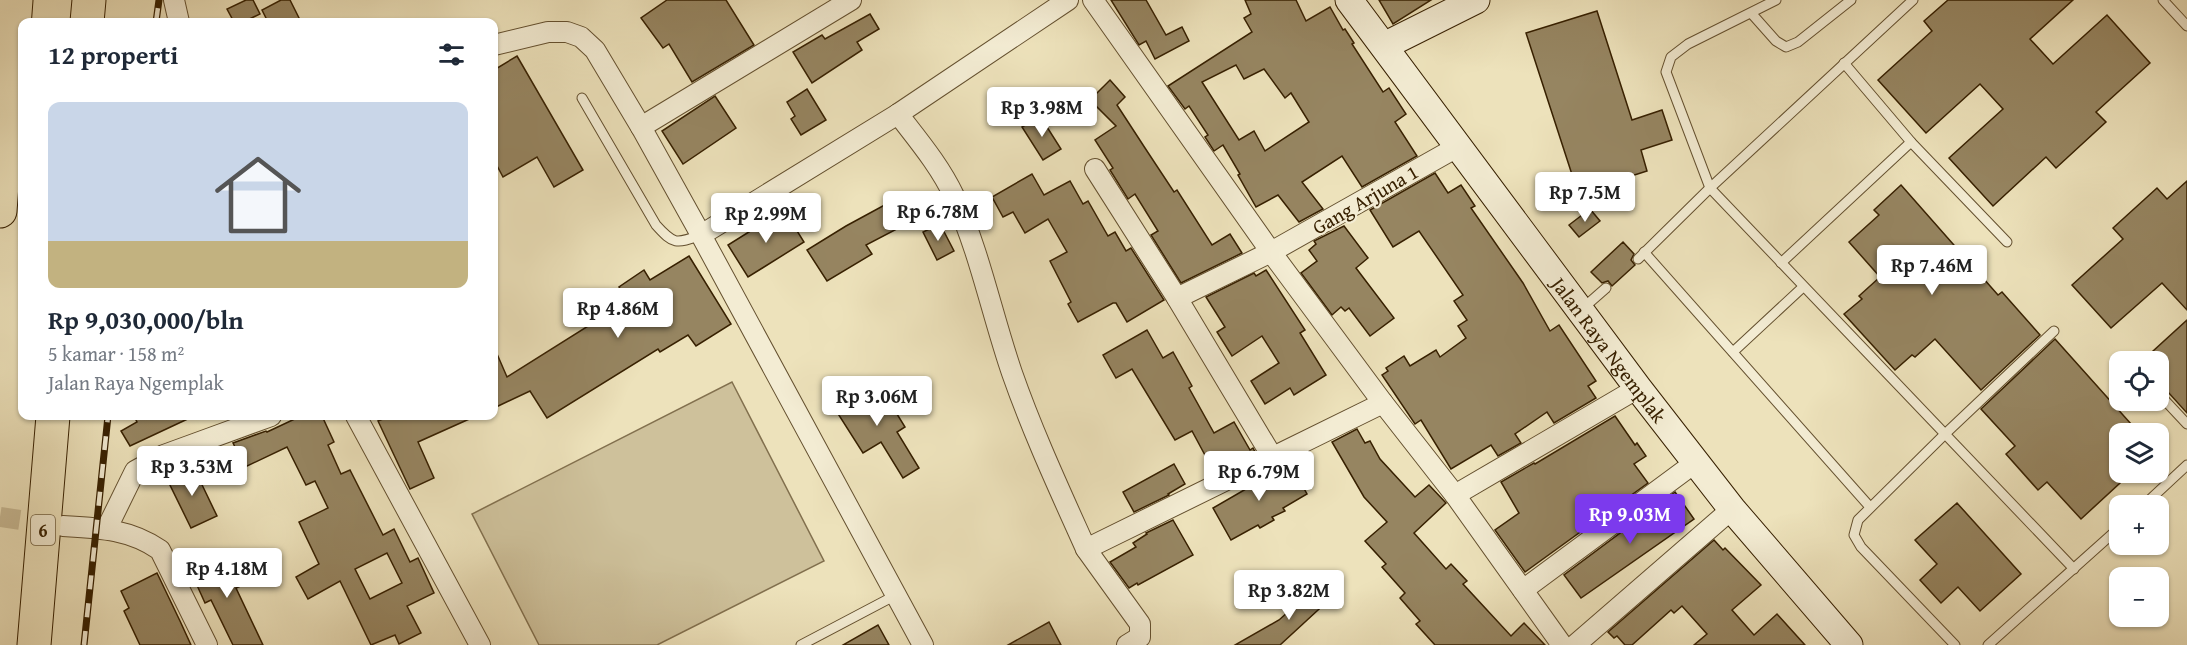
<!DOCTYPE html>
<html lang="id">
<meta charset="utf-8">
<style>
body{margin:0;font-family:"Gentium Book Plus",serif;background:#f2f2f3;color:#1f2937;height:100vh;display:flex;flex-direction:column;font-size:22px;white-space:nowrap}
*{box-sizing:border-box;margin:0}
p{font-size:20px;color:#747a83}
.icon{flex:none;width:33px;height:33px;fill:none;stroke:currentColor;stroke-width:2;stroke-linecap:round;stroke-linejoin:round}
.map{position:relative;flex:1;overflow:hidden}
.side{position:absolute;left:18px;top:18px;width:480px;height:402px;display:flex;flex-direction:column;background:#fff;border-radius:12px;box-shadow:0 2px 4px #0004}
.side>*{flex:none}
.controls{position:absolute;left:2109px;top:351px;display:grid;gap:12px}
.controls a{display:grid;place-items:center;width:60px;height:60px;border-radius:12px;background:#fff;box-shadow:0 2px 4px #0004;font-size:30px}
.price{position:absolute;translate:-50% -51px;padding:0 14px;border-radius:6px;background:#fff;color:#222;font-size:20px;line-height:39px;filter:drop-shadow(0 2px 3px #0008)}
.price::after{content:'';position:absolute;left:50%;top:36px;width:18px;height:14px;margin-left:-9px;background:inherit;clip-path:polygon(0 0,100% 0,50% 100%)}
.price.selected{background:#7c3aed;color:#fff}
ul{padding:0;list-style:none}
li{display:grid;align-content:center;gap:12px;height:318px;padding:0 30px}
li span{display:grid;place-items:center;height:186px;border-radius:12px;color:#555}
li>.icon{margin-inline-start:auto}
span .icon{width:108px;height:108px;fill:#fffc;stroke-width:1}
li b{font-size:26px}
h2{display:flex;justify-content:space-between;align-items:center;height:72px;padding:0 30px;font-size:26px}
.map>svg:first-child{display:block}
.green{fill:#cec19b;stroke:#82704e;stroke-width:1.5}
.building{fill:#968561;stroke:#372000;stroke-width:1.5;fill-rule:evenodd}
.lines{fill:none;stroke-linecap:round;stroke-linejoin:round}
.minor-tunnel{stroke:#c9bb96;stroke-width:20;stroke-dasharray:20 10;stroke-linecap:butt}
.service-casing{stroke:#64502f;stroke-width:11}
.minor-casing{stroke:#64502f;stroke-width:22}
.secondary-casing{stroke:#372000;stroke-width:29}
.motorway-casing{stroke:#372000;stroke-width:35}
.service{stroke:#f3ecd3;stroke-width:9}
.minor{stroke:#f3ecd3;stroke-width:20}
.secondary{stroke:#f3ecd3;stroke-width:27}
.motorway{stroke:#ede2bb;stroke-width:33}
.rail-casing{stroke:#372000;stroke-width:7}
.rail{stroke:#f3ecd3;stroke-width:4.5;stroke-dasharray:14;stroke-linecap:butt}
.labels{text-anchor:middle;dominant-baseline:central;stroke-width:4.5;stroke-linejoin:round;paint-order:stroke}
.shield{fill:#f3ecd3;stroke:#6f5d3f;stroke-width:1.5}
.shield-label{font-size:18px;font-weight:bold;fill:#372000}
.street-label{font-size:20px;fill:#372000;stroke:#f3ecd3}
</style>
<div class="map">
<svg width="2187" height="645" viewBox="0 0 2187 645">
<rect width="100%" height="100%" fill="#ede2bb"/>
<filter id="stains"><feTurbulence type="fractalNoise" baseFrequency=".00333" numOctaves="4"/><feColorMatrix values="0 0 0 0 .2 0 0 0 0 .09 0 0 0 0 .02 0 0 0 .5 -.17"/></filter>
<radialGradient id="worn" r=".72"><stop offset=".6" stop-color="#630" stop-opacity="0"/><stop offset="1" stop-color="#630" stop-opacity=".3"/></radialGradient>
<path class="green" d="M 732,382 L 824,561 L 657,645 L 539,645 L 472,514 Z"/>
<g class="building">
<path d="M 246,0 L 253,0 L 260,14 L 243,22 L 234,22 L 227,9 Z"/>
<path d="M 281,0 L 290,0 L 301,22 L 268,22 L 262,10 Z"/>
<path d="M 667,0 L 726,0 L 754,45 L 692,82 L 669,44 L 663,48 L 641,18 Z"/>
<path d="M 1111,0 L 1146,0 L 1166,35 L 1182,27 L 1189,41 L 1155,59 L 1146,41 L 1139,45 Z"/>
<path d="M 1245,0 L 1296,0 L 1306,21 L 1330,7 L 1343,30 L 1345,29 L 1354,43 L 1352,44 L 1383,92 L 1389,88 L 1406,114 L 1395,122 L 1417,156 L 1362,187 L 1342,156 L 1302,182 L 1323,209 L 1299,222 L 1278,195 L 1256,207 L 1238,175 L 1240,174 L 1223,145 L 1214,151 L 1205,137 L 1208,135 L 1189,106 L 1185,109 L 1168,86 L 1252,32 L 1244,18 L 1251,14 ZM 1236,65 L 1244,79 L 1264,69 L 1285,98 L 1291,93 L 1309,122 L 1265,151 L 1254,131 L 1239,140 L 1202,82 Z"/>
<path d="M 1379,0 L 1431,0 L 1393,24 Z"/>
<path d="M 1948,0 L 2073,0 L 2030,39 L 2053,64 L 2107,15 L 2150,63 L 2096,112 L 2106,122 L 2056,168 L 2046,157 L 1993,206 L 1949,158 L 2003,109 L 1980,84 L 1926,133 L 1878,80 L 1932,31 L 1924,21 Z"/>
<path d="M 1597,11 L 1632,120 L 1662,110 L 1672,140 L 1641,150 L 1647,171 L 1578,193 L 1526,33 Z"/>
<path d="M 870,14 L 879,29 L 857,42 L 862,50 L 812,83 L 793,52 L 822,35 L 825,39 Z"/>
<path d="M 517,56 L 583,170 L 554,187 L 537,157 L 503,177 L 494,160 L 494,70 Z"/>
<path d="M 1110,80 L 1125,97 L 1117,105 L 1145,148 L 1174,192 L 1177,190 L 1212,245 L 1230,234 L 1242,253 L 1181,283 L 1151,235 L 1158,231 L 1135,194 L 1128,199 L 1110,170 L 1113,168 L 1095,140 L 1116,126 L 1090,100 Z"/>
<path d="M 807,89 L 826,120 L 801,135 L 791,119 L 795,116 L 787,102 Z"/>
<path d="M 715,96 L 736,128 L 683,164 L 662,131 Z"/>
<path d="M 1040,116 L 1061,149 L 1043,160 L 1022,127 Z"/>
<path d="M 1435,173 L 1448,193 L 1461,185 L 1475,206 L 1471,208 L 1523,283 L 1550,331 L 1559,325 L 1596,381 L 1588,386 L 1596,398 L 1554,423 L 1547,412 L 1515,434 L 1521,443 L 1498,456 L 1491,445 L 1451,469 L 1421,420 L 1415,424 L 1382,375 L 1388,371 L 1386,368 L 1404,356 L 1410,366 L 1436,350 L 1440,357 L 1466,338 L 1458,326 L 1467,320 L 1454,301 L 1463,295 L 1419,231 L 1393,247 L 1370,210 Z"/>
<path d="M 1032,174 L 1044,195 L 1070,181 L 1083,204 L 1088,201 L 1108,236 L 1115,232 L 1126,251 L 1131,248 L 1164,300 L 1127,322 L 1116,303 L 1113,303 L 1078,322 L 1068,304 L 1071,302 L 1050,261 L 1067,252 L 1048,219 L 1025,233 L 1013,212 L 1003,217 L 992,197 Z"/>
<path d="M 2187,181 L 2187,310 L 2162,283 L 2111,328 L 2072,285 L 2123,239 L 2113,228 L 2157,188 L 2167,199 Z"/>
<path d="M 1901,185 L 1998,295 L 2002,292 L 2040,335 L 1981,390 L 1935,339 L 1915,357 L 1912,355 L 1895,370 L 1844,314 L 1862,299 L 1859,296 L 1880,277 L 1849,242 L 1879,215 L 1874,210 Z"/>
<path d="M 903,195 L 916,219 L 866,245 L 872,254 L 827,281 L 807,250 L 846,226 Z"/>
<path d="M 1590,209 L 1600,221 L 1579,237 L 1569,225 Z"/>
<path d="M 784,210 L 804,242 L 748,277 L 728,245 Z"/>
<path d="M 940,224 L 954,251 L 937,260 L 923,232 Z"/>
<path d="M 1344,226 L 1368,258 L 1356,268 L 1394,318 L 1370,336 L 1349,308 L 1345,311 L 1341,307 L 1332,315 L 1301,273 L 1317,261 L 1309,250 L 1316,244 L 1314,241 Z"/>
<path d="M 1623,242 L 1634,254 L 1631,260 L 1635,265 L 1612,286 L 1608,281 L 1602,283 L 1591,272 Z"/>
<path d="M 689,256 L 731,324 L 696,346 L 688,335 L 660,352 L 658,349 L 547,418 L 530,391 L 494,408 L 494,347 L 507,377 L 628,301 L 619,287 L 644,270 L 650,280 Z"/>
<path d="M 1266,270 L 1305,330 L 1300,333 L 1326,375 L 1294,395 L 1290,388 L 1265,404 L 1251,381 L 1279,363 L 1262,336 L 1232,356 L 1217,332 L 1225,327 L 1206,297 L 1254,273 L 1256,276 Z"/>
<path d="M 2187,320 L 2187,413 L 2158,381 L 2158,362 L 2141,362 Z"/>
<path d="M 1147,330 L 1163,358 L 1173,352 L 1192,386 L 1189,388 L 1214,433 L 1234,422 L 1250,450 L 1253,448 L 1255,452 L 1231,464 L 1229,461 L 1213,470 L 1192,431 L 1175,440 L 1132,369 L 1116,378 L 1103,355 Z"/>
<path d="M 2055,339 L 2140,434 L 2120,434 L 2120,472 L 2132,472 L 2081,519 L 2047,482 L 2038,490 L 2006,454 L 2015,446 L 1981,409 Z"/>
<path d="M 878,383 L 905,427 L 897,432 L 919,468 L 903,478 L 881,442 L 863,453 L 835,409 Z"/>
<path d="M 134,416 L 194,416 L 130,446 L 121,431 L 137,422 Z"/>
<path d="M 301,416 L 322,416 L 334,442 L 328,445 L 341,474 L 350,470 L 383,535 L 394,529 L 410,562 L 418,558 L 434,593 L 407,606 L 421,633 L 399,644 L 395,635 L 371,645 L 340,581 L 308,599 L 296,577 L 319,564 L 299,522 L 328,508 L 315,481 L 306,485 L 287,447 L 245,467 L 233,443 L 266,431 L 267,432 ZM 387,553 L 402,583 L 370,599 L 355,569 Z"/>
<path d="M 390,416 L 476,416 L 418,442 L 434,478 L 410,489 L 378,421 Z"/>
<path d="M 1615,416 L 1635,445 L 1637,443 L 1646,456 L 1634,464 L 1648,483 L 1525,572 L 1495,530 L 1519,513 L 1501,482 L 1534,463 L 1535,464 Z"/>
<path d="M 1357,429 L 1365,443 L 1370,441 L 1380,459 L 1415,497 L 1429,485 L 1446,503 L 1414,533 L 1446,569 L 1451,564 L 1467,581 L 1463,584 L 1511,636 L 1524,623 L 1545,645 L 1435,645 L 1416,624 L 1420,621 L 1400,598 L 1405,593 L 1382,567 L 1386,564 L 1365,541 L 1387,522 L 1364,497 L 1332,442 Z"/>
<path d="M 1174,464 L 1185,484 L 1168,494 L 1169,495 L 1134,512 L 1123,492 Z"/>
<path d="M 193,466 L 217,516 L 191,528 L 167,479 Z"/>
<path d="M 1292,467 L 1307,494 L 1283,508 L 1285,511 L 1272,517 L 1274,520 L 1260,528 L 1258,525 L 1231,540 L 1213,508 L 1246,489 L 1243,485 L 1267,473 L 1270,479 Z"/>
<path d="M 1675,492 L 1694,519 L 1581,598 L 1564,575 Z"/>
<path d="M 1957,503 L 2021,574 L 1980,611 L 1958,587 L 1941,603 L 1920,580 L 1937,564 L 1915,540 Z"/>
<path d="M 1173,520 L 1193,555 L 1138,585 L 1137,583 L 1129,588 L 1110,562 L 1136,547 L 1133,543 L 1147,534 L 1146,533 Z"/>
<path d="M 1714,540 L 1723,550 L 1725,548 L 1761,585 L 1732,610 L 1754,635 L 1777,614 L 1805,645 L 1694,645 L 1707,634 L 1682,606 L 1674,613 L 1671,610 L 1632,645 L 1625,645 L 1617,636 L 1614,638 L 1608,632 Z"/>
<path d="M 231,554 L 245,584 L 236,588 L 263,645 L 233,645 L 211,600 L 205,603 L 191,572 Z"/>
<path d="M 157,573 L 180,621 L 191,645 L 140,645 L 124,611 L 129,608 L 121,591 Z"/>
<path d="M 1318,585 L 1330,599 L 1280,645 L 1235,645 L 1279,620 Z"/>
<path d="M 1049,622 L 1061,645 L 1008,645 Z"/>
<path d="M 878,625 L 889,645 L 843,645 Z"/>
</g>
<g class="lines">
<path class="minor-tunnel" d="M 0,517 L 54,525"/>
<defs>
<g id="service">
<path d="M 1776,0 L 1688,44 L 1671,57 L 1666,72 L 1710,188 L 1945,434 L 2054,331"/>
<path d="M 2163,0 L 2187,26"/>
<path d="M 1752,14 L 1776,41 L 1786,47 L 1798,42 L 1851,0"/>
<path d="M 1844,63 L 1911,142 L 2007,242"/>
<path d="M 582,98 L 656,225 C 674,245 676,244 701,235"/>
<path d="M 1644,252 L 1870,507"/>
<path d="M 1638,259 L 1710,188 L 1913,0"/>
<path d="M 1781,263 L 1911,142"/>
<path d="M 1582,309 L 1606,288"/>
<path d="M 1733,352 L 1803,287"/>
<path d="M 2158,393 L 2187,424"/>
<path d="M 2143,506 L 2187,465"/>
<path d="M 801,645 L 896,595"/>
<path d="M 1955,645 L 1861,547 L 1854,535 L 1858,520 L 1945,434 L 2074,569"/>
<path d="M 1988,645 L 2120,527"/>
</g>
<g id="minor">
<path d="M 174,0 L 179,22"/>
<path d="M 1093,0 L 1271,252 L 1383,403 L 1455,495 L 1562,645"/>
<path d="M 494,45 L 548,32 L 567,32 L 581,37 L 595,50 L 641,127 L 701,235 L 923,645"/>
<path d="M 898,114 C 918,140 940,166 954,196 C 980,253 992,315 1012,373 C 1033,433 1060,491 1086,549 L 1383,403"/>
<path d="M 641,127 L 851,0"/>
<path d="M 1095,169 L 1177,298 L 1273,458"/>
<path d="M 701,235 L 898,114 L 1068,0"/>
<path d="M 1177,298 L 1271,252 L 1459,146"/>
<path d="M 356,416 L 480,645"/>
<path d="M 1455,495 L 1638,388"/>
<path d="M 63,526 C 99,528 130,529 160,550 L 207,645"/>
<path d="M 107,528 L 135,471 L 164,455 L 271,416"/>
<path d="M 1086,549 L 1140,624 L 1140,637 L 1127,645"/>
<path d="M 1523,590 L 1696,462"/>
<path d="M 1575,645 L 1732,509"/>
</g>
<g id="secondary">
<path id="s1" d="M 1349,0 L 1638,388 L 1732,509 L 1849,645"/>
<path d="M 1384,46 L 1476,0"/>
</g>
<g id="motorway">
<path d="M 87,22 L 89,0"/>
<path d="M 0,211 L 16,0"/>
<path d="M 34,645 L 53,416"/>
</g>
</defs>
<use href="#service" class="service-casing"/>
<use href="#minor" class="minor-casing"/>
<use href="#secondary" class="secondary-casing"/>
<use href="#motorway" class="motorway-casing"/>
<use href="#service" class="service"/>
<use href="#minor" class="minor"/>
<use href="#secondary" class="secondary"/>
<use href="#motorway" class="motorway"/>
<defs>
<g id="rail">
<path d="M 156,22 L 159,0"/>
<path d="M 84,645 L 108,416"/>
</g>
</defs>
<use href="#rail" class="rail-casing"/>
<use href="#rail" class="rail"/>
</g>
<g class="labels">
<rect class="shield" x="31" y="515" width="24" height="30" rx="4.5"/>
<g class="shield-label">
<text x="43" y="530">6</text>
</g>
<g class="street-label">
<text transform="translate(1365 199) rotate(-30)">Gang Arjuna 1</text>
<text stroke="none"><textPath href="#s1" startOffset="436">Jalan Raya Ngemplak</textPath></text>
</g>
</g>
<rect width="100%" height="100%" filter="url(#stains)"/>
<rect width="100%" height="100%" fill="url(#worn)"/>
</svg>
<div class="controls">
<a><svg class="icon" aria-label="locate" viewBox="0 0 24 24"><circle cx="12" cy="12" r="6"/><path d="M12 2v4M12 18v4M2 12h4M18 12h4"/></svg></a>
<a><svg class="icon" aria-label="layers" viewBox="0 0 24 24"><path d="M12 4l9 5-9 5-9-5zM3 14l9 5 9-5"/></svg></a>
<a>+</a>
<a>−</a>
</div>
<b class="price" style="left:1042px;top:138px">Rp 3.98M</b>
<b class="price" style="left:1585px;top:223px">Rp 7.5M</b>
<b class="price" style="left:938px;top:242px">Rp 6.78M</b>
<b class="price" style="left:766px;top:244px">Rp 2.99M</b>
<b class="price" style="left:1932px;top:296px">Rp 7.46M</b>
<b class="price" style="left:618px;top:339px">Rp 4.86M</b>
<b class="price" style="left:877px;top:427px">Rp 3.06M</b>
<b class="price" style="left:192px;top:497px">Rp 3.53M</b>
<b class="price" style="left:1259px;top:502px">Rp 6.79M</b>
<b class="price selected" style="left:1630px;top:545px">Rp 9.03M</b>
<b class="price" style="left:227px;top:599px">Rp 4.18M</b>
<b class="price" style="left:1289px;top:621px">Rp 3.82M</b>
<section class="side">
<h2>12 properti<svg class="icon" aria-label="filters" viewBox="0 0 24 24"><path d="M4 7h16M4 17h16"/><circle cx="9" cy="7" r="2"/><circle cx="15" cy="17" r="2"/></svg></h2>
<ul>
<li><span style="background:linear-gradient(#c9d6e8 75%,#c2b280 0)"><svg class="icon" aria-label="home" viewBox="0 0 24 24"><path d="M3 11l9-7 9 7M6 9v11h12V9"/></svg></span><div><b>Rp 9,030,000/bln</b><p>5 kamar · 158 m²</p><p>Jalan Raya Ngemplak</p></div></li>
</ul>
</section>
</div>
